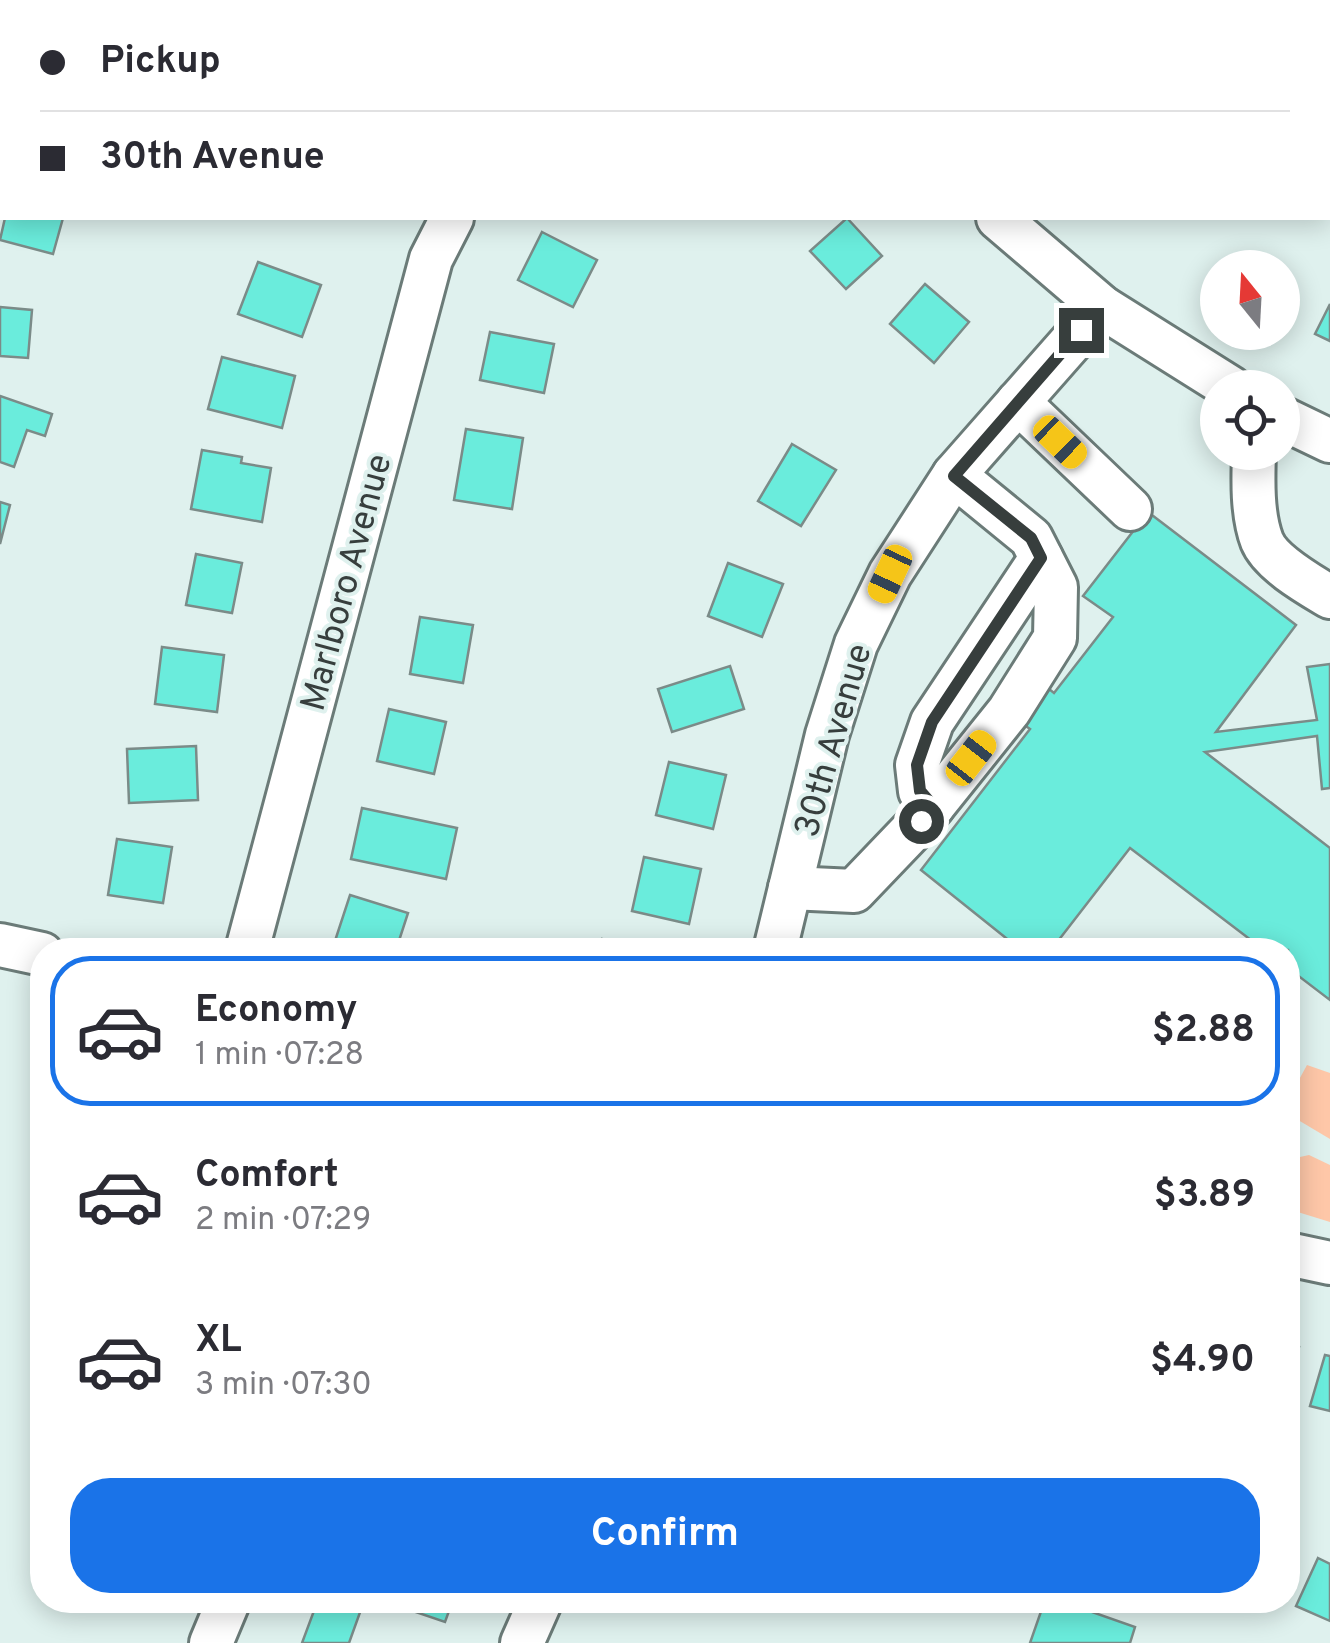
<!DOCTYPE html>
<html lang="en">
<head>
<meta charset="utf-8">
<style>
  body { margin:0; font-family:Overpass,sans-serif; background:#f7f7f7; color:#2b2b33; height:100vh; display:flex; flex-direction:column; font-size:38px; white-space:nowrap }
  * { box-sizing:border-box; margin:0 }
  p { font-size:32px; color:#7c7c81 }
  .icon { flex:none; width:55px; height:55px; fill:none; stroke:currentColor; stroke-width:2; stroke-linecap:round; stroke-linejoin:round }
  .map { position:relative; flex:1; overflow:hidden }
  .drawer { position:absolute; left:30px; top:938px; width:1270px; height:675px; display:flex; flex-direction:column; background:#fff; border-radius:40px; box-shadow:0 5px 25px #0003 }
  .drawer>* { flex:none }
  .guide { position:absolute; left:0px; top:0px; width:1330px; height:220px; box-shadow:0 5px 25px #0003; display:grid; align-content:center; height:220px; padding:0 40px; background:#fff }
  .needle { width:65px; rotate:342deg }
  .tools { position:absolute; left:1200px; top:250px; display:grid; gap:20px }
  .tools a { display:grid; place-items:center; width:100px; height:100px; border-radius:50%; background:#fff; box-shadow:0 5px 25px #0003; font-size:50px }
  .end { position:absolute; width:45px; height:45px; margin:-22px; border:12px solid #373e3d; background:#fff; box-shadow:0 0 0 5px #fff }
  .from { border-radius:50% }
  .car { position:absolute; width:30px; height:60px; margin:-30px -15px; border-radius:12px; box-shadow:0 0 8px 2px #0007; background:linear-gradient(#f5c518 24%,#345 0 40%,#f5c518 0 76%,#345 0 86%,#f5c518 0) }
  .guide b { display:flex; align-items:center; gap:35px; height:95px; font-size:38px }
  .guide b+b { border-top:2px solid #e1e1e2 }
  .guide i { width:25px; height:25px; background:#2b2b33 }
  ul { padding:18px 0 0; list-style:none }
  li { display:flex; align-items:center; gap:30px; height:150px; margin:0 20px 15px; padding:0 20px; border:5px solid transparent; border-radius:40px }
  li div { flex:1 }
  li b { display:block; font-size:38px }
  li em { font-style:normal; font-weight:700 }
  li.current { border-color:#1a73e8 }
  li>.icon { width:90px; height:90px; stroke-width:1.5 }
  .action { display:flex; gap:20px; margin-top:auto; padding:20px 40px }
  .action a { flex:1; height:115px; border-radius:40px; background:#1a73e8; color:#fff; font-size:40px; font-weight:700; line-height:115px; text-align:center }
  .map>svg:first-child { display:block }
</style>
</head>
<body>
<div class="map">
<svg width="1330" height="1643" viewBox="0 0 1330 1643">
  <rect width="100%" height="100%" fill="#dff1ee"/>
  <!-- green -->
  <g fill="#fec7a8">
    <path d="M1307 1065 1330 1073V1139L1288 1114V1100Z"/>
    <path d="M1309 1155 1330 1165V1222L1288 1209V1198L1300 1157Z"/>
  </g>
  <!-- building -->
  <g fill="#6aecdc" stroke="#7b8b88" stroke-width="2.5">
    <path d="M877 0H960L957 2H880Z"/>
    <path d="M5 218H63L53 254 0 240Z"/>
    <path d="M847 218 882 256 846 289 810 251Z"/>
    <path d="M542 232 597 260 573 307 518 280Z"/>
    <path d="M258 262 321 285 302 337 238 314Z"/>
    <path d="M925 284 969 322 934 363 890 324Z"/>
    <path d="M1330 304V341L1315 334Z"/>
    <path d="M0 307 32 310 28 358 0 356Z"/>
    <path d="M490 332 554 344 544 393 480 380Z"/>
    <path d="M222 357 295 376 282 428 208 409Z"/>
    <path d="M0 396 52 414 45 436 27 430 14 467 0 462Z"/>
    <path d="M466 429 523 438 512 509 454 500Z"/>
    <path d="M792 444 836 470 801 526 758 501Z"/>
    <path d="M202 450 242 457 241 463 271 468 262 522 191 509Z"/>
    <path d="M0 502 10 505 0 544Z"/>
    <path d="M1148 512 1296 625 1216 732 1317 720 1307 667 1330 664V788L1322 789 1317 736 1205 752 1330 848V1000L1288 968V950H1264L1130 848 1051 950H1021L921 870 1030 729 1016 719 1044 685 1054 693 1113 617 1083 596Z"/>
    <path d="M196 554 242 563 232 613 186 605Z"/>
    <path d="M728 563 783 584 762 637 708 616Z"/>
    <path d="M420 617 473 625 463 683 410 674Z"/>
    <path d="M162 647 224 655 217 712 155 704Z"/>
    <path d="M730 666 744 709 672 732 658 689Z"/>
    <path d="M389 709 446 722 434 774 377 761Z"/>
    <path d="M196 746 198 800 129 803 127 749Z"/>
    <path d="M669 762 726 775 713 829 656 815Z"/>
    <path d="M362 808 457 828 446 879 351 859Z"/>
    <path d="M117 839 172 847 163 903 108 895Z"/>
    <path d="M644 857 701 869 689 924 632 911Z"/>
    <path d="M350 895 408 913 396 950H355L334 944Z"/>
    <path d="M602 939 652 950H600Z"/>
    <path d="M42 1041V1081L37 1080Z"/>
    <path d="M1288 1344 1299 1347 1288 1396Z"/>
    <path d="M1325 1355 1330 1356V1411L1310 1406Z"/>
    <path d="M1318 1558 1330 1564V1621L1296 1606Z"/>
    <path d="M318 1600H351L363 1604 349 1643H302Z"/>
    <path d="M404 1600H453L445 1622 401 1607Z"/>
    <path d="M1045 1600H1058L1135 1627 1130 1643H1030Z"/>
  </g>
  <g fill="none" stroke-linecap="round" stroke-linejoin="round">
    <defs>
      <g id="minor">
        <path d="M745 0 748 2"/>
        <path d="M615 2 618 0"/>
        <path d="M998 218 1102 307 1231 388"/>
        <path d="M1018 402 1130 509"/>
        <path d="M1282 418 1330 441"/>
        <path d="M1254 452C1253 480 1252 515 1262 541 1271 563 1310 585 1330 597"/>
        <path d="M933 806 920 791 917 765 932 722 1041 558"/>
        <path d="M790 888 854 891 921 821 1009 711 1055 638 1056 587 1031 538 954 475"/>
        <path d="M0 945 42 954"/>
        <path d="M247 950 431 259 452 218"/>
        <path d="M775 950 827 735 856 644 890 574 954 475 1102 307"/>
        <path d="M1288 1254 1330 1263"/>
        <path d="M211 1643 229 1600"/>
        <path d="M522 1643 541 1600"/>
      </g>
    </defs>
    <!-- minor casing -->
    <use href="#minor" stroke="#6b7b78" stroke-width="48"/>
    <!-- minor -->
    <use href="#minor" stroke="#fff" stroke-width="42"/>
  </g>
  <g fill="none" stroke-linecap="round" stroke-linejoin="round">
    <!-- route -->
    <path stroke="#373e3d" stroke-width="12" d="M921 821 933 806 920 791 917 765 932 722 1041 558 1031 538 954 476 1081 330"/>
  </g>
  <g text-anchor="middle" stroke-width="8" stroke-linejoin="round" paint-order="stroke">
    <!-- street labels -->
    <g font-size="35" fill="#373e3d" stroke="#dff1ee">
      <text transform="translate(345 582) rotate(-75)" y="12">Marlboro Avenue</text>
      <text transform="translate(832 740) rotate(-74)" y="12">30th Avenue</text>
    </g>
  </g>
</svg>
<div class="tools">
<a><svg class="needle" viewBox="-14 -14 28 28"><path d="M0-13l5 13h-10z" fill="#e53935"/><path d="M0 13l5-13h-10z" fill="#7c7c81"/></svg></a>
<a><svg class="icon" aria-label="locate" viewBox="0 0 24 24"><circle cx="12" cy="12" r="6"/><path d="M12 2v4M12 18v4M2 12h4M18 12h4"/></svg></a>
</div>
<i class="end from" style="left:921px;top:821px"></i>
<i class="end" style="left:1081px;top:330px"></i>
<i class="car" style="left:1060px;top:442px;rotate:134deg"></i>
<i class="car" style="left:890px;top:574px;rotate:205deg"></i>
<i class="car" style="left:971px;top:758px;rotate:38deg"></i>
<div class="guide">
<b><i class="from"></i>Pickup</b>
<b><i></i>30th Avenue</b>
</div>
<section class="drawer">
<ul>
<li class="current"><svg class="icon" aria-label="car" viewBox="0 0 24 24"><path d="M5 17H2v-5l4-1 3-4h7l3 4 3 1v5h-3M9 17h6M6 11h13"/><circle cx="7" cy="17" r="2"/><circle cx="17" cy="17" r="2"/></svg><div><b>Economy</b><p>1 min · 07:28</p></div><em>$2.88</em></li>
<li><svg class="icon" aria-label="car" viewBox="0 0 24 24"><path d="M5 17H2v-5l4-1 3-4h7l3 4 3 1v5h-3M9 17h6M6 11h13"/><circle cx="7" cy="17" r="2"/><circle cx="17" cy="17" r="2"/></svg><div><b>Comfort</b><p>2 min · 07:29</p></div><em>$3.89</em></li>
<li><svg class="icon" aria-label="car" viewBox="0 0 24 24"><path d="M5 17H2v-5l4-1 3-4h7l3 4 3 1v5h-3M9 17h6M6 11h13"/><circle cx="7" cy="17" r="2"/><circle cx="17" cy="17" r="2"/></svg><div><b>XL</b><p>3 min · 07:30</p></div><em>$4.90</em></li>
</ul>
<div class="action"><a>Confirm</a></div>
</section>
</div>
</body>
</html>
